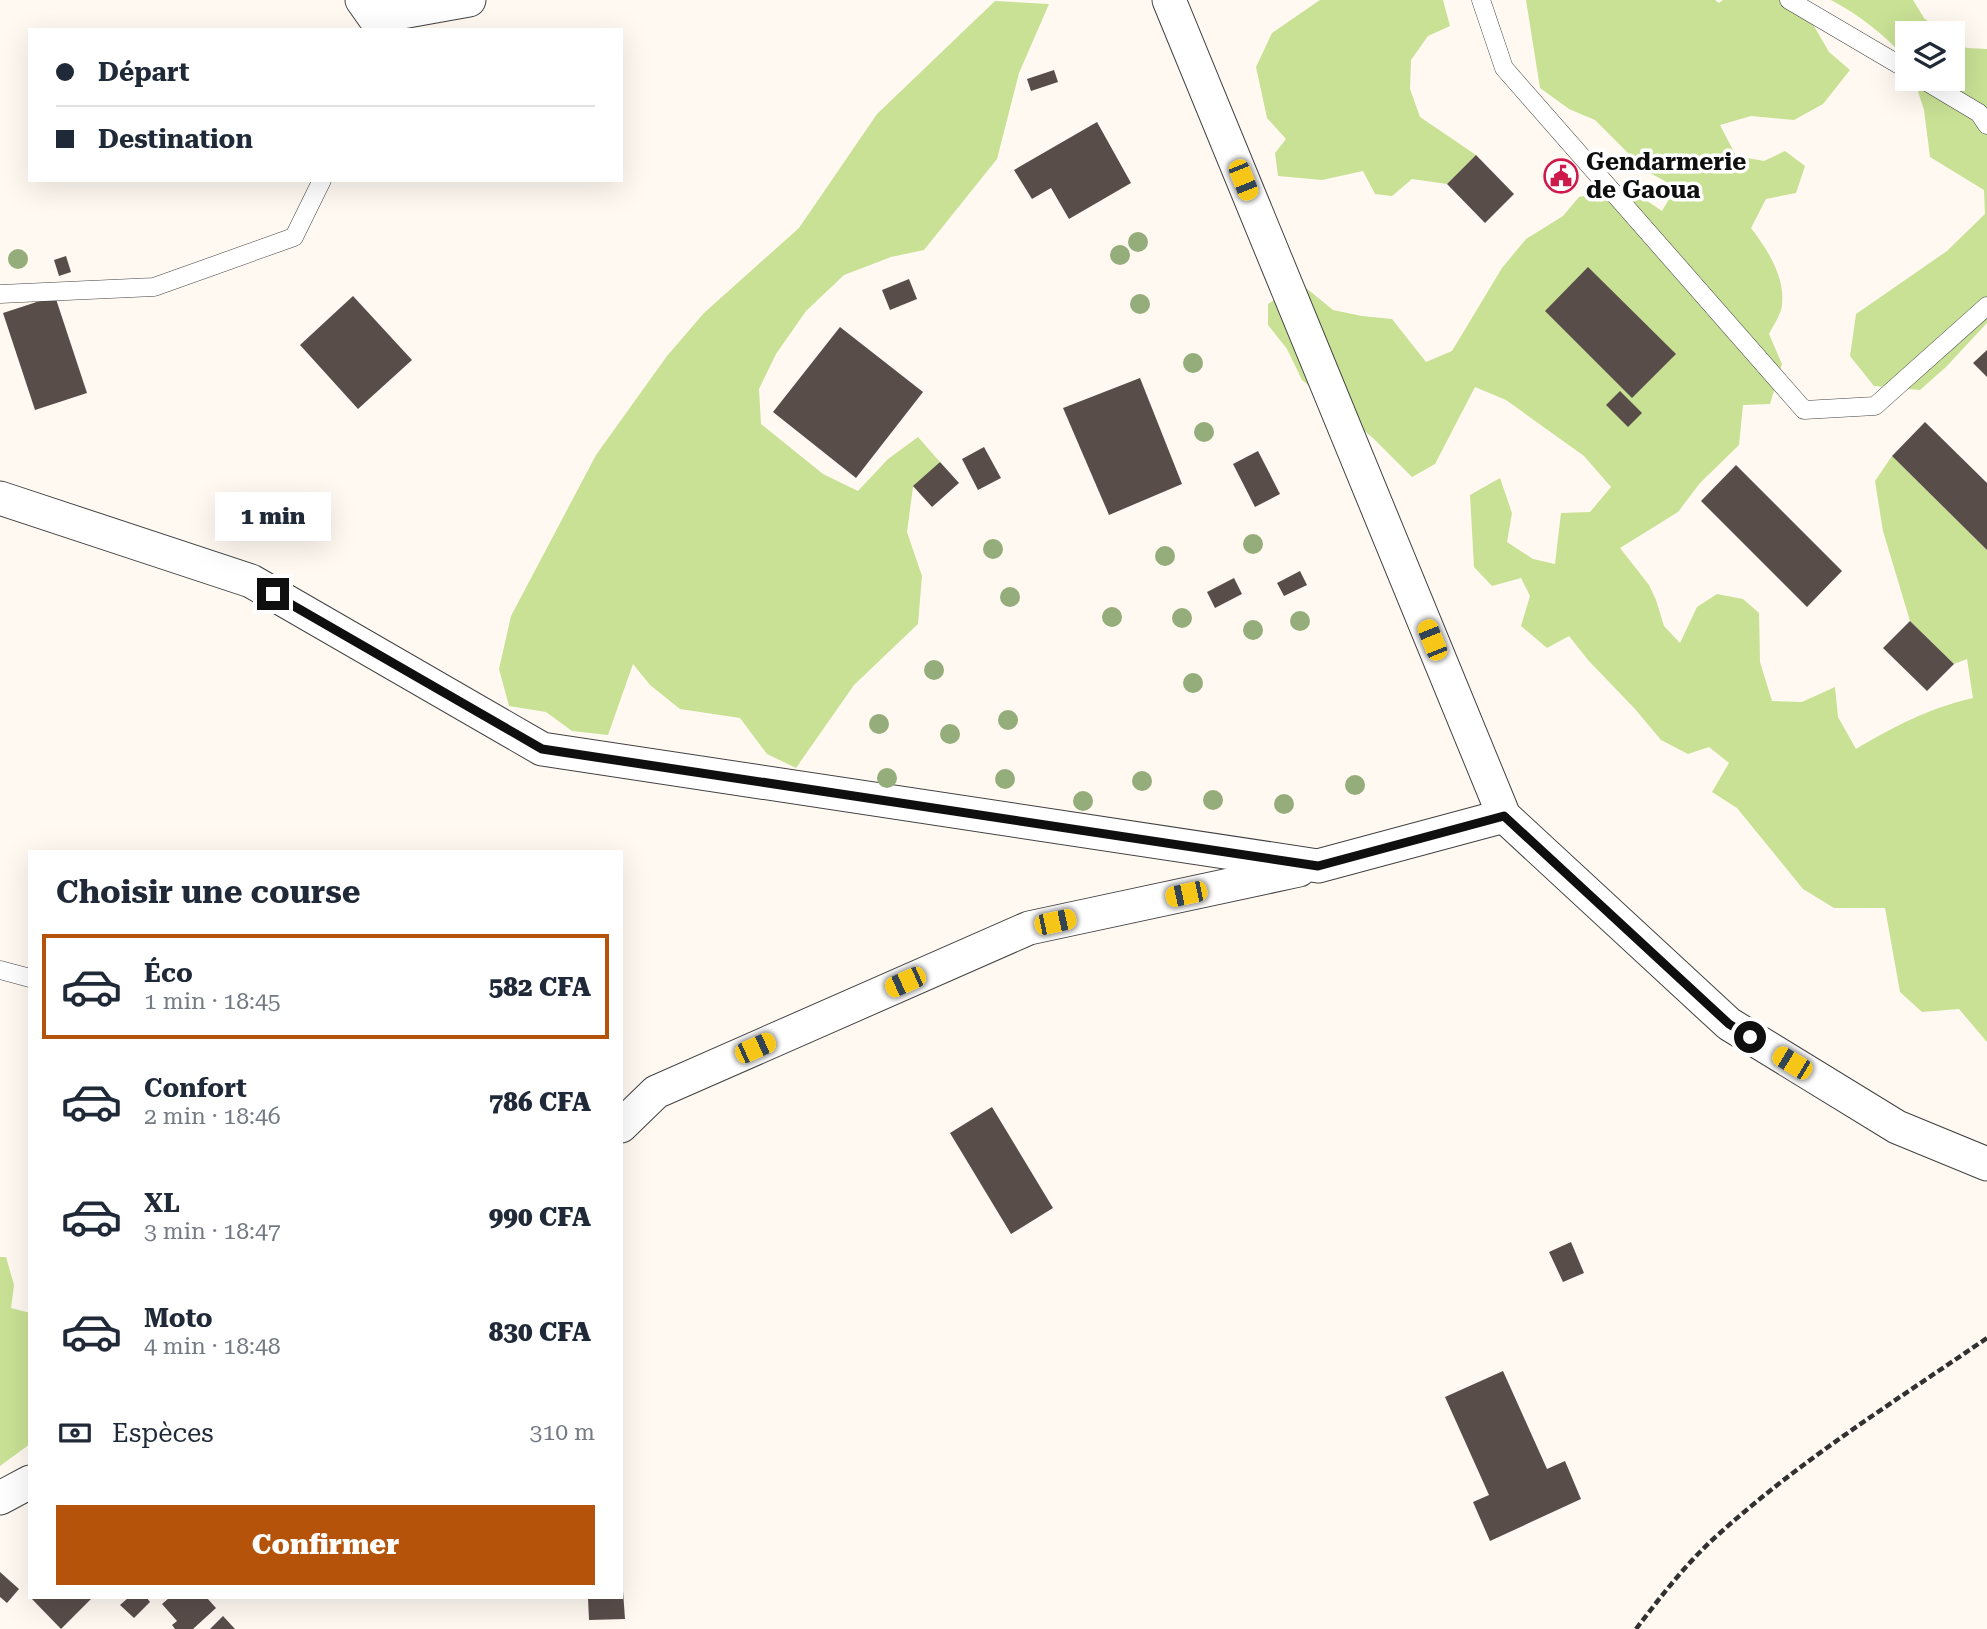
<!DOCTYPE html>
<html lang="fr">
<head>
<meta charset="utf-8">
<style>
  body { margin:0; font-family:"Roboto Serif",serif; background:#f2f2f3; color:#1f2937; height:100vh; display:flex; flex-direction:column; font-size:26px; white-space:nowrap }
  * { box-sizing:border-box; margin:0 }
  p { font-size:23px; color:#747a83 }
  .icon { flex:none; width:38px; height:38px; fill:none; stroke:currentColor; stroke-width:2; stroke-linecap:round; stroke-linejoin:round }
  .map { position:relative; flex:1; overflow:hidden }
  .sheet { position:absolute; left:28px; top:850px; width:595px; height:749px; display:flex; flex-direction:column; background:#fff; border-radius:0px; box-shadow:0 7px 28px #0002 }
  .sheet>* { flex:none }
  .banner { position:absolute; left:28px; top:28px; width:595px; height:154px; border-radius:0px; box-shadow:0 7px 28px #0002; display:grid; align-content:center; height:154px; padding:0 28px; background:#fff }
  .buttons { position:absolute; left:1895px; top:21px; display:grid; gap:14px }
  .buttons a { display:grid; place-items:center; width:70px; height:70px; border-radius:0px; background:#fff; box-shadow:0 7px 28px #0002; font-size:35px }
  .end { position:absolute; width:32px; height:32px; margin:-16px; border:9px solid #0f0f0f; background:#fff; box-shadow:0 0 0 4px #fff }
  .from { border-radius:50% }
  .bubble { position:absolute; height:49px; border-radius:0px; background:#fff; box-shadow:0 7px 28px #0002; font-size:23px; font-weight:800; line-height:49px; text-align:center }
  .car { position:absolute; width:21px; height:42px; margin:-21px -10px; border-radius:9px; box-shadow:0 0 5px 2px #0007; background:linear-gradient(#f5c518 24%,#345 0 40%,#f5c518 0 76%,#345 0 86%,#f5c518 0) }
  .banner b { display:flex; align-items:center; gap:24px; height:66px; font-size:26px }
  .banner b+b { border-top:2px solid #e0e1e3 }
  .banner i { width:18px; height:18px; background:#1f2937 }
  ul { padding:0; list-style:none }
  li { display:flex; align-items:center; gap:21px; height:105px; margin:0 14px 10px; padding:0 14px; border:4px solid transparent; border-radius:0px }
  li div { flex:1 }
  li b { display:block; font-size:26px }
  li em { font-style:normal; font-weight:800 }
  li.on { border-color:#b45309 }
  li>.icon { width:63px; height:63px; stroke-width:1.5 }
  h2 { padding:0 28px; font-size:32px; line-height:84px }
  .pay { display:flex; align-items:center; gap:18px; height:77px; padding:0 28px; font-size:26px }
  .pay p { margin-inline-start:auto }
  .action { display:flex; gap:14px; margin-top:auto; padding:14px 28px }
  .action a { flex:1; height:80px; border-radius:0px; background:#b45309; color:#fff; font-size:28px; font-weight:800; line-height:80px; text-align:center }
  .map>svg:first-child { display:block }
</style>
</head>
<body>
<div class="map">
<svg width="1987" height="1629" viewBox="0 0 1987 1629">
  <rect width="100%" height="100%" fill="#fff9f2"/>
  <!-- forest -->
  <g fill="#c8e194">
    <path d="M1320 0H1443L1450 26 1428 36 1411 60 1410 89 1420 117 1476 155 1447 184 1412 179 1392 196 1375 194 1363 171 1322 180 1278 176 1275 153 1286 139 1267 118 1256 67 1272 33Z"/>
    <path d="M1526 0H1715L1719 3 1723 0H1799L1829 52 1850 70 1823 104 1794 120 1751 116 1720 125 1736 156 1764 161 1785 151 1805 166 1796 193 1766 199 1751 228C1767 249 1785 276 1782 304 1782 313 1773 326 1769 334L1782 364 1770 404 1743 405 1739 445 1700 483 1678 512 1620 548 1649 585 1656 600 1664 626 1680 643 1697 607 1717 594 1743 599 1759 613 1760 662 1772 701 1802 702 1835 687 1838 717 1856 749C1897 725 1927 709 1973 698L1967 659 1954 664 1910 621 1883 531 1875 481 1892 456 1987 550V1042L1959 1009 1922 1012 1900 992 1885 908H1834L1803 889 1737 808 1712 792 1729 763 1709 747 1688 754 1661 740 1635 709 1588 660 1569 636 1547 648 1521 626 1530 596 1521 578 1492 586 1474 567 1470 495 1500 478 1512 513 1507 542 1533 559 1555 564 1561 513 1590 512 1611 487 1584 456 1506 400 1475 387 1435 464 1412 477 1373 438 1302 380 1287 349 1268 325V304L1300 283 1333 310 1362 316 1392 319 1426 362 1452 351 1502 268 1526 239 1563 216 1579 197 1628 188 1662 211 1676 187 1646 171 1595 120 1569 109 1540 88Z"/>
    <path d="M1831 0H1913L1924 18 1942 33H1908L1907 60C1885 35 1861 16 1831 0Z"/>
    <path d="M995 1 1049 4 1019 73 997 159 924 250 891 257 844 275 806 311 776 354 759 389 761 424 823 474 858 491 888 459 918 437 940 462 913 487 907 532 922 576 918 624 854 685 796 768 767 754 740 718 680 709 650 685 633 664 608 735 572 731 546 712 509 706 499 669 511 616 596 455 667 356 704 313 799 228 877 114Z"/>
    <path d="M1953 42 1967 48 1987 49V323L1946 367 1920 390 1874 386 1850 356 1856 314 1947 251 1985 214 1984 190 1930 157 1924 110 1914 79H1953Z"/>
    <path d="M0 1257H6L14 1285 11 1308 30 1313V1444L0 1466Z"/>
  </g>
  <!-- building -->
  <g fill="#594d4a">
    <path d="M1054 70 1058 82 1031 91 1027 79Z"/>
    <path d="M1097 122 1131 183 1069 219 1051 188 1032 199 1014 170Z"/>
    <path d="M1476 155 1514 194 1485 223 1447 184Z"/>
    <path d="M66 256 71 272 59 276 54 260Z"/>
    <path d="M1588 267 1676 354 1632 398 1545 311Z"/>
    <path d="M909 279 917 299 890 310 882 290Z"/>
    <path d="M55 296 87 393 35 410 3 313Z"/>
    <path d="M353 296 412 360 358 409 300 345Z"/>
    <path d="M840 327 923 392 856 478 773 412Z"/>
    <path d="M1987 350V377L1973 363Z"/>
    <path d="M1140 378 1182 484 1109 515 1063 408Z"/>
    <path d="M1620 391 1642 413 1628 427 1606 405Z"/>
    <path d="M1925 422 1987 483V550L1892 456Z"/>
    <path d="M984 447 1001 478 978 490 962 459Z"/>
    <path d="M1258 451 1280 494 1255 507 1233 464Z"/>
    <path d="M940 462 959 483 932 507 913 486Z"/>
    <path d="M1736 465 1842 571 1807 607 1701 501Z"/>
    <path d="M1300 571 1307 585 1284 596 1277 583Z"/>
    <path d="M1234 578 1242 594 1215 608 1207 592Z"/>
    <path d="M1910 621 1954 664 1927 691 1883 648Z"/>
    <path d="M992 1107 1053 1208 1011 1234 950 1133Z"/>
    <path d="M1571 1242 1584 1273 1563 1282 1549 1252Z"/>
    <path d="M1503 1371 1547 1469 1565 1461 1581 1499 1490 1541 1473 1502 1489 1495 1445 1397Z"/>
    <path d="M0 1572 19 1589 7 1603 0 1597Z"/>
    <path d="M621 1591H623L625 1619 589 1620 588 1598H621Z"/>
    <path d="M31 1598H90L91 1599 61 1629Z"/>
    <path d="M128 1598H147L150 1602 134 1618 120 1605Z"/>
    <path d="M169 1598H207L216 1608 193 1629H175L172 1625 177 1621 162 1604Z"/>
    <path d="M223 1616 235 1629H210Z"/>
  </g>
  <g fill="none" stroke-linecap="round" stroke-linejoin="round">
    <defs>
      <g id="lane">
        <path d="M1481 0 1504 68 1804 410 1875 406 1987 306"/>
        <path d="M1789 0 1908 70"/>
        <path d="M1922 79 1979 113 1987 125"/>
        <path d="M0 294 154 287 294 237 322 180"/>
        <path d="M0 970 30 978"/>
      </g>
      <g id="street">
        <path d="M362 0 374 17 469 0"/>
        <path d="M1169 0 1504 816 1729 1024 1897 1127 1987 1164"/>
        <path d="M0 498 251 581 542 749 1318 866 1504 816"/>
        <path d="M621 1126 656 1092 1029 928 1299 870"/>
        <path d="M0 1498 30 1482"/>
      </g>
    </defs>
    <!-- lane casing -->
    <use href="#lane" stroke="#424242" stroke-width="19"/>
    <!-- street casing -->
    <use href="#street" stroke="#424242" stroke-width="35"/>
    <!-- path -->
    <path stroke="#313131" stroke-width="4.5" stroke-dasharray="7 3.5" stroke-linecap="butt" d="M1636 1629C1662 1595 1688 1561 1720 1533 1802 1459 1897 1400 1987 1338"/>
    <!-- lane -->
    <use href="#lane" stroke="#fff" stroke-width="18"/>
    <!-- street -->
    <use href="#street" stroke="#fff" stroke-width="33"/>
  </g>
  <!-- trees -->
  <g fill="#95ad7a">
    <circle cx="1138" cy="242" r="10"/>
    <circle cx="1120" cy="255" r="10"/>
    <circle cx="18" cy="259" r="10"/>
    <circle cx="1140" cy="304" r="10"/>
    <circle cx="1193" cy="363" r="10"/>
    <circle cx="1204" cy="432" r="10"/>
    <circle cx="1253" cy="544" r="10"/>
    <circle cx="993" cy="549" r="10"/>
    <circle cx="1165" cy="556" r="10"/>
    <circle cx="1010" cy="597" r="10"/>
    <circle cx="1112" cy="617" r="10"/>
    <circle cx="1182" cy="618" r="10"/>
    <circle cx="1300" cy="621" r="10"/>
    <circle cx="1253" cy="630" r="10"/>
    <circle cx="934" cy="670" r="10"/>
    <circle cx="1193" cy="683" r="10"/>
    <circle cx="1008" cy="720" r="10"/>
    <circle cx="879" cy="724" r="10"/>
    <circle cx="950" cy="734" r="10"/>
    <circle cx="887" cy="778" r="10"/>
    <circle cx="1005" cy="779" r="10"/>
    <circle cx="1142" cy="781" r="10"/>
    <circle cx="1355" cy="785" r="10"/>
    <circle cx="1213" cy="800" r="10"/>
    <circle cx="1083" cy="801" r="10"/>
    <circle cx="1284" cy="804" r="10"/>
  </g>
  <g fill="none" stroke-linecap="round" stroke-linejoin="round">
    <!-- route -->
    <path stroke="#0f0f0f" stroke-width="9" d="M273 594 542 749 1318 866 1504 816 1729 1024 1750 1037"/>
  </g>
  <!-- icons -->
  <defs>
    <symbol id="civic-ring" viewBox="-11 -11 22 22"><circle r="9.5" fill="#fff" stroke="#ce194b" stroke-width="1.5"/><path d="M-.6-6.5H3V-4.5H.6V-3L4-1V1h2V6H-6V1h2V-1L-.6-3ZM-1.2 2.5V6h2.4V2.5Z" fill="#ce194b"/></symbol>
  </defs>
  <g fill-rule="evenodd">
    <use href="#civic-ring" x="1542" y="157" width="38" height="38"/>
  </g>
  <g text-anchor="middle" stroke-width="7" stroke-linejoin="round" paint-order="stroke">
    <!-- poi labels -->
    <g font-size="24" font-weight="bold" fill="#0f0f0f" stroke="#fff" text-anchor="start">
      <text x="1586" y="170">Gendarmerie<tspan x="1586" dy="28">de Gaoua</tspan></text>
    </g>
  </g>
</svg>
<div class="buttons">
<a><svg class="icon" aria-label="layers" viewBox="0 0 24 24"><path d="M12 4l9 5-9 5-9-5zM3 14l9 5 9-5"/></svg></a>
</div>
<i class="end from" style="left:1750px;top:1037px"></i>
<i class="end" style="left:273px;top:594px"></i>
<div class="bubble" style="left:215px;top:492px;width:116px">1 min</div>
<i class="car" style="left:1243px;top:180px;rotate:158deg"></i>
<i class="car" style="left:1432px;top:640px;rotate:338deg"></i>
<i class="car" style="left:1186px;top:894px;rotate:258deg"></i>
<i class="car" style="left:1055px;top:922px;rotate:78deg"></i>
<i class="car" style="left:905px;top:982px;rotate:246deg"></i>
<i class="car" style="left:755px;top:1048px;rotate:66deg"></i>
<i class="car" style="left:1792px;top:1063px;rotate:301deg"></i>
<div class="banner">
<b><i class="from"></i>Départ</b>
<b><i></i>Destination</b>
</div>
<section class="sheet">
<h2>Choisir une course</h2>
<ul>
<li class="on"><svg class="icon" aria-label="car" viewBox="0 0 24 24"><path d="M5 17H2v-5l4-1 3-4h7l3 4 3 1v5h-3M9 17h6M6 11h13"/><circle cx="7" cy="17" r="2"/><circle cx="17" cy="17" r="2"/></svg><div><b>Éco</b><p>1 min · 18:45</p></div><em>582 CFA</em></li>
<li><svg class="icon" aria-label="car" viewBox="0 0 24 24"><path d="M5 17H2v-5l4-1 3-4h7l3 4 3 1v5h-3M9 17h6M6 11h13"/><circle cx="7" cy="17" r="2"/><circle cx="17" cy="17" r="2"/></svg><div><b>Confort</b><p>2 min · 18:46</p></div><em>786 CFA</em></li>
<li><svg class="icon" aria-label="car" viewBox="0 0 24 24"><path d="M5 17H2v-5l4-1 3-4h7l3 4 3 1v5h-3M9 17h6M6 11h13"/><circle cx="7" cy="17" r="2"/><circle cx="17" cy="17" r="2"/></svg><div><b>XL</b><p>3 min · 18:47</p></div><em>990 CFA</em></li>
<li><svg class="icon" aria-label="car" viewBox="0 0 24 24"><path d="M5 17H2v-5l4-1 3-4h7l3 4 3 1v5h-3M9 17h6M6 11h13"/><circle cx="7" cy="17" r="2"/><circle cx="17" cy="17" r="2"/></svg><div><b>Moto</b><p>4 min · 18:48</p></div><em>830 CFA</em></li>
</ul>
<div class="pay"><svg class="icon" aria-label="cash" viewBox="0 0 24 24"><path d="M3 7h18v10H3z"/><circle cx="12" cy="12" r="2"/></svg>Espèces<p>310 m</p></div>
<div class="action"><a>Confirmer</a></div>
</section>
</div>
</body>
</html>
